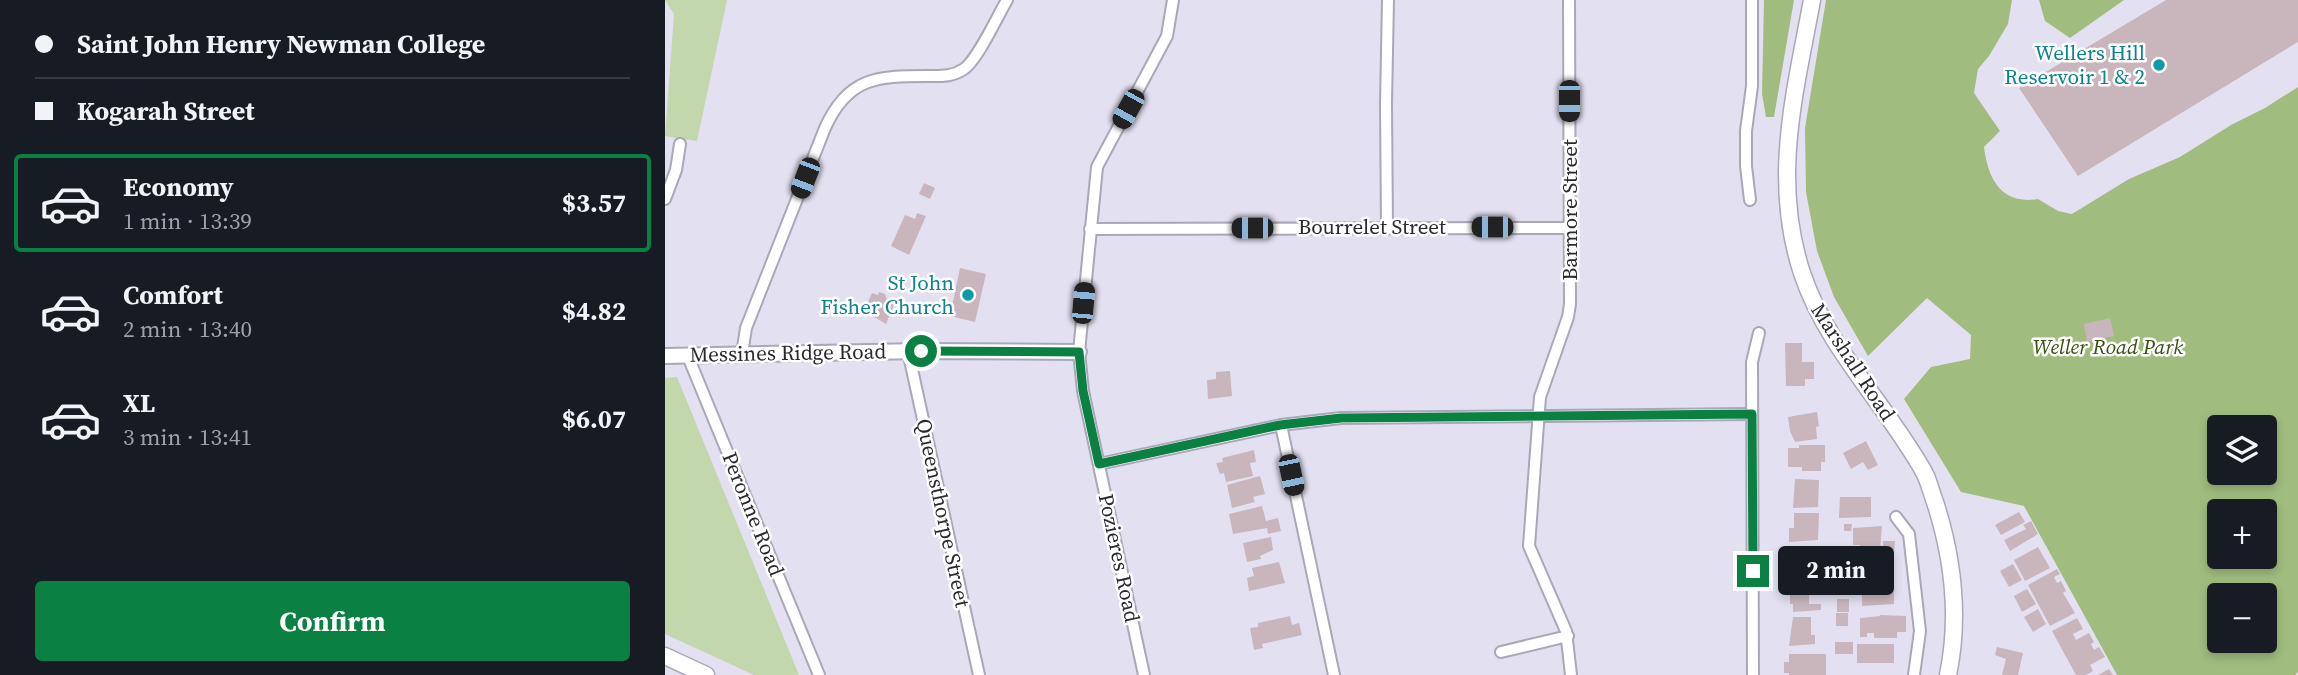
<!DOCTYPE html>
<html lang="en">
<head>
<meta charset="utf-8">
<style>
  body { margin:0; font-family:"Source Serif 4",serif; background:#20242c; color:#f1f3f6; height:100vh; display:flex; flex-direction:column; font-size:26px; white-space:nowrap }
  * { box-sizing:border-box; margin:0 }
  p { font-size:23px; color:#9ea1a6 }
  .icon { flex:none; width:38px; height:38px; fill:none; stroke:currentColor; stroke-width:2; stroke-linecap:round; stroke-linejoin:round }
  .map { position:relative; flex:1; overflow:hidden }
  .panel { display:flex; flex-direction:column; background:#171b24; width:665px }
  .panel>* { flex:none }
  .hud { display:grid; align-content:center; height:154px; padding:0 35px; background:#171b24 }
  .tools { position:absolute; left:1542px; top:415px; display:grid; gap:14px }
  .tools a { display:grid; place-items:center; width:70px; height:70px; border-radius:7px; background:#171b24; box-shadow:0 4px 10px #0003; font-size:35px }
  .end { position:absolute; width:32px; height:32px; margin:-16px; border:9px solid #0b8043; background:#fff; box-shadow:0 0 0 4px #fff }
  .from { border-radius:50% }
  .bubble { position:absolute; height:49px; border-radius:7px; background:#171b24; box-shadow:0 4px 10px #0003; font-size:23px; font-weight:700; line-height:49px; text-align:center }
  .car { position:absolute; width:21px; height:42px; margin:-21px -10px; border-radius:9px; box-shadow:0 0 5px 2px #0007; background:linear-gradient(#222 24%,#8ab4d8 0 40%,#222 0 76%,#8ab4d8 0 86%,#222 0) }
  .hud b { display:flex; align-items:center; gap:24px; height:66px; font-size:26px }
  .hud b+b { border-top:2px solid #363941 }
  .hud i { width:18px; height:18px; background:#f1f3f6 }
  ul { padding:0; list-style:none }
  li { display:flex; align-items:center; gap:21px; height:98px; margin:0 14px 10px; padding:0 21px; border:4px solid transparent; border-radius:7px }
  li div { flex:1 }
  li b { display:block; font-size:26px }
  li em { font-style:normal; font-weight:700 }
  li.on { border-color:#0b8043 }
  li>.icon { width:63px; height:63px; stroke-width:1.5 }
  .cta { display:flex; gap:14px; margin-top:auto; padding:14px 35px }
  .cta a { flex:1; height:80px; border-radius:7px; background:#0b8043; color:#fff; font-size:28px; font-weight:700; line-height:80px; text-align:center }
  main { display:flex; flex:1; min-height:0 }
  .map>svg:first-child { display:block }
</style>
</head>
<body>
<main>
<section class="panel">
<div class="hud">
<b><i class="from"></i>Saint John Henry Newman College</b>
<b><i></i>Kogarah Street</b>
</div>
<ul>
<li class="on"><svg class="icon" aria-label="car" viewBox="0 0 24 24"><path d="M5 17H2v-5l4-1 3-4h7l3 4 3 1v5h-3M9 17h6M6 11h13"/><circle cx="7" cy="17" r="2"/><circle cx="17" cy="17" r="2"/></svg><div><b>Economy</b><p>1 min · 13:39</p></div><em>$3.57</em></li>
<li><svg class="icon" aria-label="car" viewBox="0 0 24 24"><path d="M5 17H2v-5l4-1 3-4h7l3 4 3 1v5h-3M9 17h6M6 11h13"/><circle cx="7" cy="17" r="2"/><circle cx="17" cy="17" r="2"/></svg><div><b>Comfort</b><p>2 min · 13:40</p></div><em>$4.82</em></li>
<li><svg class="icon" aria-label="car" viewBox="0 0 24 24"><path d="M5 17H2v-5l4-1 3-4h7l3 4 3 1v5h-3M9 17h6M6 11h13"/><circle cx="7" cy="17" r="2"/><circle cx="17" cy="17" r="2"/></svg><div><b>XL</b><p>3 min · 13:41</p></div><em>$6.07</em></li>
</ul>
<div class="cta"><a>Confirm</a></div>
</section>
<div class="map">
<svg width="1633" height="675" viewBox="0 0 1633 675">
  <rect width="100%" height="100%" fill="#e3e1f1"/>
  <!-- green -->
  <g fill="#c2d7ab">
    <path d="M0 0H62L32 141 0 136 9 14Z"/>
    <path d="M12 377 134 675H89L0 634V378Z"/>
  </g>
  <!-- forest -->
  <g fill="#a0bd7f" fill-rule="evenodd">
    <path d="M1099 0H1129L1109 117H1101L1097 94Z"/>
    <path d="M1161 0H1347L1343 24 1324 56 1313 69 1309 93 1335 131 1319 147C1323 180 1337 205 1373 199L1393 211 1407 214 1464 179 1515 157 1566 125 1600 108 1633 87V672L1630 675H1452L1359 506 1296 492 1239 399 1266 367 1305 359 1306 335 1262 298 1203 356 1169 297 1152 251 1141 192 1140 128ZM1554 427H1600V472H1554ZM1554 511H1600V556H1554ZM1554 595H1600V640H1554Z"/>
    <path d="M1374 0H1459L1405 38 1380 21Z"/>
  </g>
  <!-- building -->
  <g fill="#c8b6bc">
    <path d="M1501 0H1633V42L1413 176 1354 88Z"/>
    <path d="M259 183 270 188 265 199 254 194Z"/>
    <path d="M252 213 261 216 244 255 226 246 240 215 250 219Z"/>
    <path d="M295 268 321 274 310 322 285 316Z"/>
    <path d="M214 292 220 294 222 299 230 302 221 324 199 311 207 293 213 295Z"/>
    <path d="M1445 318 1449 336 1422 342 1419 324Z"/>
    <path d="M1120 343H1137V362H1149V379H1140V386H1121Z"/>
    <path d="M565 371 567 396 543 399 542 380 551 379V372Z"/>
    <path d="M1152 412 1154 426 1151 427 1152 439 1130 442 1125 431 1123 417Z"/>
    <path d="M1201 441 1213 465 1203 470 1198 462 1186 469 1178 453Z"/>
    <path d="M1134 445H1160V462H1156V471H1137V467H1123V448H1134Z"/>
    <path d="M589 450 591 462 585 463 588 476 561 482 559 473 555 474 551 463 558 462 557 458Z"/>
    <path d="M595 476 600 494 588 497 590 502 567 508 562 485Z"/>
    <path d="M1130 479 1154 480 1153 507 1128 508Z"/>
    <path d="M1175 497H1206V517L1174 518Z"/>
    <path d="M597 506 601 521 613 518 616 531 603 534 602 528 568 534 564 514Z"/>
    <path d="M1354 512 1360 522 1336 535 1330 525Z"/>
    <path d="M1129 513H1154L1153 540 1124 542V528H1129Z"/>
    <path d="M1366 521 1373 534 1345 551 1339 540 1361 529 1358 525Z"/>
    <path d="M1179 524H1187L1186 531H1179Z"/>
    <path d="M1217 526 1215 552H1195V545H1188V528Z"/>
    <path d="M606 537 608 550 595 556 596 559 582 562 578 543Z"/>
    <path d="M1218 541H1230L1229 554 1218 553Z"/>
    <path d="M1373 547 1385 568 1360 581 1349 560Z"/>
    <path d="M1124 549H1142V561H1148V575H1124Z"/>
    <path d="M1192 557 1227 559V577H1185V565H1192Z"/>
    <path d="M614 562 620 583 584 591 582 578 589 576 587 568Z"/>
    <path d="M1348 564 1357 580 1344 587 1335 571Z"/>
    <path d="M1392 569 1395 574 1389 577 1392 583 1396 581 1401 591 1398 593 1410 613 1385 626 1363 585Z"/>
    <path d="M1125 582H1155V592H1144V604H1156V610L1128 612V604H1125Z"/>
    <path d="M1207 586H1229V604L1197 606V594H1207Z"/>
    <path d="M1362 589 1371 604 1357 612 1349 596Z"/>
    <rect x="1172" y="599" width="12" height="13"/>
    <path d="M1373 609 1381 624 1368 632 1359 617Z"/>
    <rect x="1171" y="613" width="12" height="13"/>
    <path d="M1215 615 1241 616V632H1232V638H1209V633H1202V637H1195V618L1215 616Z"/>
    <path d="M625 616 627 625 634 623 637 635 597 644 598 648 589 650 585 628 593 627V623Z"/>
    <path d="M1128 617H1146V635H1150V644L1124 646Z"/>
    <path d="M1412 618 1418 629 1408 634 1411 640 1424 633 1429 642 1426 644 1429 650 1434 647 1440 657 1425 665 1428 671 1421 675H1411L1387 631Z"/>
    <rect x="1170" y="642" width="18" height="12"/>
    <rect x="1192" y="644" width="37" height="19"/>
    <path d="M1332 647 1358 653 1353 675H1337L1341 659 1330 655Z"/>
    <path d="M1124 654H1161V675H1124V673H1119V662H1124Z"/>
    <path d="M1444 669 1448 675H1433Z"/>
  </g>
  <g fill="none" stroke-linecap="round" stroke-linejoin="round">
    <defs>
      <g id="minor">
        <path d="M904 0 905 304 903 317 875 397 864 546 901 631 906 675"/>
        <path d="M0 199 11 170 15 144"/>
        <path d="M1085 200 1081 166V131L1087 86V0"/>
        <path d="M722 227 721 104 723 0"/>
        <path d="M425 229 905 228"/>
        <path d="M243 351 314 675"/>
        <path d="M22 354 154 675"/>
        <path d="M77 354 81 328 160 128C183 77 212 76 262 76 276 76 287 77 299 69 313 59 332 17 342 0"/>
        <path d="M616 425 669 675"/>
        <path d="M434 464 616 425 676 418 1087 414"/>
        <path d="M1231 517 1244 534 1255 631 1249 675"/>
        <path d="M836 652 903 636"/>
        <path d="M479 675 418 391 414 352 432 167 502 36 508 0"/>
        <path d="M1088 675 1087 362 1094 333"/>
      </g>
      <path id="tertiary" d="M0 356 256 351 414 352"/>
      <g id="secondary">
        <path d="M1147 0C1130 93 1106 179 1137 273 1162 348 1221 404 1259 472 1264 481 1266 492 1270 502 1288 558 1295 617 1283 675"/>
        <path d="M0 656 41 675"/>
      </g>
    </defs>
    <!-- minor casing -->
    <use href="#minor" stroke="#aaa7b7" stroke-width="14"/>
    <!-- tertiary casing -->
    <use href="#tertiary" stroke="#aaa7b7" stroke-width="18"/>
    <!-- secondary casing -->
    <use href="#secondary" stroke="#aaa7b7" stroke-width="19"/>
    <!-- minor -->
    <use href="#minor" stroke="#fff" stroke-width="10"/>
    <!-- tertiary -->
    <use href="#tertiary" stroke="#fff" stroke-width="14"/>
    <!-- secondary -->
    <use href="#secondary" stroke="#fff" stroke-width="16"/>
  </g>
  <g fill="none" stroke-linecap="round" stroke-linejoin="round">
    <!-- route -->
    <path stroke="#0b8043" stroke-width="9" d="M256 351 414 352 418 391 434 464 615 425 676 418 1087 414 1088 571"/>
  </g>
  <!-- markers -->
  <g fill="#0f9aa8" stroke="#fff" stroke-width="2.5">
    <circle cx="1494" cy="65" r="7"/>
    <circle cx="303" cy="295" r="7"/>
  </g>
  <g text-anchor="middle" stroke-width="5" stroke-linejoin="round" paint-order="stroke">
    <!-- culture labels -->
    <g font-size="21" fill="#0d838f" stroke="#fff" text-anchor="end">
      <text x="1480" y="60">Wellers Hill<tspan x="1480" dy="24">Reservoir 1 &amp; 2</tspan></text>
      <text x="289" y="290">St John<tspan x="289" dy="24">Fisher Church</tspan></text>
    </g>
    <!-- street labels -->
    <g font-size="21" fill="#2b2930" stroke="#fff">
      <text transform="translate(905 210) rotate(-90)" y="7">Barmore Street</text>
      <text x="707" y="234">Bourrelet Street</text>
      <text transform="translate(123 353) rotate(-1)" y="7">Messines Ridge Road</text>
      <text transform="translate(1188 362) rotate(57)" y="7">Marshall Road</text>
      <text transform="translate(278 513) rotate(78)" y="7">Queensthorpe Street</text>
      <text transform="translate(88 514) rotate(68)" y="7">Peronne Road</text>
      <text transform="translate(454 558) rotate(78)" y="7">Pozieres Road</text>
    </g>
    <!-- park labels -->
    <g font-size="21" font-style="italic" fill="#37510e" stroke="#fff">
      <text x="1443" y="354">Weller Road Park</text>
    </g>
  </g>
</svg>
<div class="tools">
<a><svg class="icon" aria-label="layers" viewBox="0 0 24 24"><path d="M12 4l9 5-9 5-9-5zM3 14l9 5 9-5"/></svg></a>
<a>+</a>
<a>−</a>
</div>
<i class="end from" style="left:256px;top:351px"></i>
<i class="end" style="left:1088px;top:571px"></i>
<div class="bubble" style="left:1113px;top:546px;width:116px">2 min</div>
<i class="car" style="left:904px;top:101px;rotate:180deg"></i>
<i class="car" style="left:463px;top:109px;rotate:209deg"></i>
<i class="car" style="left:140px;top:178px;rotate:201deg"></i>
<i class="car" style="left:827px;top:227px;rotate:270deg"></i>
<i class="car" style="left:587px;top:228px;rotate:270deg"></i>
<i class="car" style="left:418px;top:303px;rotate:5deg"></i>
<i class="car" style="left:626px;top:475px;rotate:168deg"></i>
</div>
</main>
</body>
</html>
